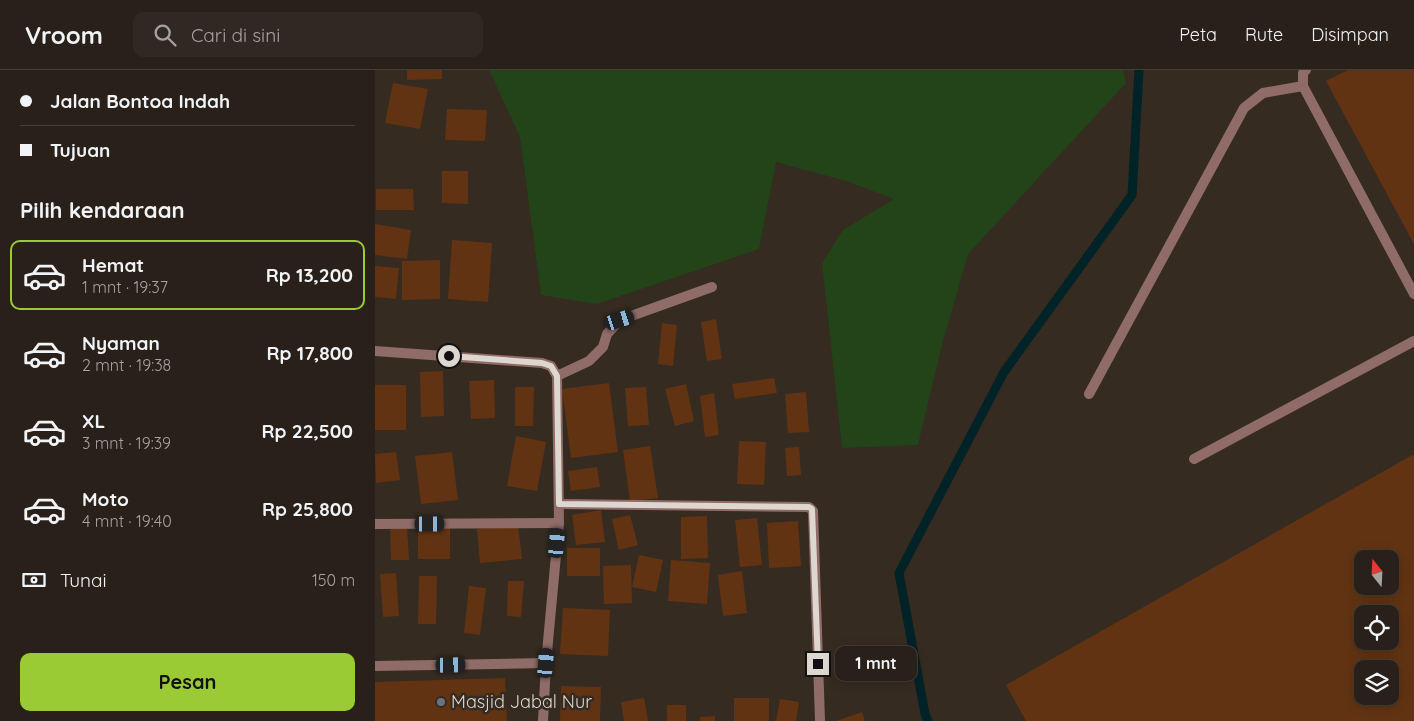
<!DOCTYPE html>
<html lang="id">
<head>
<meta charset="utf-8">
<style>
  body { margin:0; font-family:Quicksand,sans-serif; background:#302822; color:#f1f3f6; height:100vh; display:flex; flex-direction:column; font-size:19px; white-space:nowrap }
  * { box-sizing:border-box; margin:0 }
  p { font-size:16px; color:#a5a3a2 }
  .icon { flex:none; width:28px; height:28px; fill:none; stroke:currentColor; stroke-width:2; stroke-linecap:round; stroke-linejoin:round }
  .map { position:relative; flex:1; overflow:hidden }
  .details { display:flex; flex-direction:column; background:#282019; width:375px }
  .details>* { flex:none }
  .top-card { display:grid; align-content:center; height:110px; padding:0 20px; background:#282019 }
  .needle { width:32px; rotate:342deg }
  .buttons { position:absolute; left:979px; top:480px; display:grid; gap:10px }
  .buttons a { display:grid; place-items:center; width:45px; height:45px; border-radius:10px; background:#282019; box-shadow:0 2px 12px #0003,0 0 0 1px #443e38; font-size:25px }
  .end { position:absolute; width:22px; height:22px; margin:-11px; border:6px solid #ddd7d0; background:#111; box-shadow:0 0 0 2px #111 }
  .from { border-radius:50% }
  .bubble { position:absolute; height:35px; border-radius:10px; background:#282019; box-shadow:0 2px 12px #0003,0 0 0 1px #443e38; font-size:16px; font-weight:700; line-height:35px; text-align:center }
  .car { position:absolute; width:15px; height:30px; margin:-15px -8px; border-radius:6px; box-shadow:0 0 4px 1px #0007; background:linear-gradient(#222 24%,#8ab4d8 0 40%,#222 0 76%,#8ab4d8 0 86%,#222 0) }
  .top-card b { display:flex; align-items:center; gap:18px; height:48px; font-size:19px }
  .top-card b+b { border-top:1px solid #443e38 }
  .top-card i { width:12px; height:12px; background:#f1f3f6 }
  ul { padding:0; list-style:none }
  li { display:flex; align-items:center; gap:15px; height:70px; margin:0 10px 8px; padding:0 10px; border:2px solid transparent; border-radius:10px }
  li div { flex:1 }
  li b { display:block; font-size:19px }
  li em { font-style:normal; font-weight:700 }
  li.on { border-color:#9acb35 }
  li>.icon { width:45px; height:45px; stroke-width:1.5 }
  h2 { padding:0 20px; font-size:22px; line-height:60px }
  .pay { display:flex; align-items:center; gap:12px; height:55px; padding:0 20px; font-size:19px }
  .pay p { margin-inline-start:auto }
  .primary-button { display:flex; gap:10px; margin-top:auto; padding:10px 20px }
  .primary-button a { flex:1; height:58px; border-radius:10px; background:#9acb35; color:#111; font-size:20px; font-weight:700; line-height:58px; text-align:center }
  header { display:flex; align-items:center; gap:30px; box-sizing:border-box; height:70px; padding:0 25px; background:#282019; border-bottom:1px solid #443e38 }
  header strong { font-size:24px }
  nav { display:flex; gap:28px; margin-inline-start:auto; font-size:18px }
  .search { width:350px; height:45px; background:#302822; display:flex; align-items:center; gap:12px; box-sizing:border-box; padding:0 18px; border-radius:10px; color:#a5a3a2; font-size:19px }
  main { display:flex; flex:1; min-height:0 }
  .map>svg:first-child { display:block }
</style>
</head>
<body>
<header>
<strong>Vroom</strong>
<div class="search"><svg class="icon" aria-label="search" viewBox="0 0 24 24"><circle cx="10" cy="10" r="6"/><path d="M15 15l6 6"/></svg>Cari di sini</div>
<nav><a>Peta</a><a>Rute</a><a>Disimpan</a></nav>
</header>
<main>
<section class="details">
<div class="top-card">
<b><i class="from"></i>Jalan Bontoa Indah</b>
<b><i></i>Tujuan</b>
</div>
<h2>Pilih kendaraan</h2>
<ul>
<li class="on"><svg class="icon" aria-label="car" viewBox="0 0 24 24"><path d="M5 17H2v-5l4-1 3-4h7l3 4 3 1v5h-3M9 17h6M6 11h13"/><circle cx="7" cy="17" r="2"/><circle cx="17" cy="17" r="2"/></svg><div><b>Hemat</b><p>1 mnt · 19:37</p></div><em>Rp 13,200</em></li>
<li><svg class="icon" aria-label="car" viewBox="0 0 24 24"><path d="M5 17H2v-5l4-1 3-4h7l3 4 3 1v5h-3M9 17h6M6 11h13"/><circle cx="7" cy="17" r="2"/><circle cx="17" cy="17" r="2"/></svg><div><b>Nyaman</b><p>2 mnt · 19:38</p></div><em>Rp 17,800</em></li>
<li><svg class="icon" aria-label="car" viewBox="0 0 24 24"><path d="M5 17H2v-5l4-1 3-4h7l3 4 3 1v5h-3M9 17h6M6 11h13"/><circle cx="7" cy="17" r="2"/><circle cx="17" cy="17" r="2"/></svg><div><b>XL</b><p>3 mnt · 19:39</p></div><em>Rp 22,500</em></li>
<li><svg class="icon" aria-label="car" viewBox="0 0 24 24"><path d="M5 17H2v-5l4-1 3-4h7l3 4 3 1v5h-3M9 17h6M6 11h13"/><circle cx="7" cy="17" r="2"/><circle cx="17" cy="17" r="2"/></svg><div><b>Moto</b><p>4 mnt · 19:40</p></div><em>Rp 25,800</em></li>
</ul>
<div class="pay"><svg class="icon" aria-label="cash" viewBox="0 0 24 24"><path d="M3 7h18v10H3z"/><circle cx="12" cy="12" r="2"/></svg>Tunai<p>150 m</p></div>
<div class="primary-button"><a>Pesan</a></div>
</section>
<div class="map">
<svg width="1039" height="651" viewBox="0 0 1039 651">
  <rect width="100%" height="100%" fill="#352b21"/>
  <!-- green -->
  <path fill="#234318" d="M114 0H748L751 13 593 184 567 275 543 375 467 378 447 193 468 160 519 129 471 111 401 92 384 179 222 234 166 225 145 67Z"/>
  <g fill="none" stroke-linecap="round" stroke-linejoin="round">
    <!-- stream -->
    <path stroke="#002327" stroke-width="9" d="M553 651 550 644 524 503 629 302 757 125 764 0"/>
  </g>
  <!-- building -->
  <g fill="#613312" fill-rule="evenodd">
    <path d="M32 0H67V9L32 10Z"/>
    <path d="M973 0H1039V174L951 11Z"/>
    <path d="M18 13 53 19 45 59 10 53Z"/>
    <path d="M72 39 112 40 110 71 70 70Z"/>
    <path d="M67 101H93V134L67 133Z"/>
    <path d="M1 119H38L39 140H1Z"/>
    <path d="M0 154 36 160 32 189 0 185Z"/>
    <path d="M77 170 117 173 113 232 73 229Z"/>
    <path d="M65 190V229L27 230V191Z"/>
    <path d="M0 196 24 198 21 229 0 227Z"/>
    <path d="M341 249 347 289 332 291 326 252Z"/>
    <path d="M287 253 302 255 298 296 283 294Z"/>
    <path d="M68 301 69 346 46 347 45 302Z"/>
    <path d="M399 308 402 323 360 329 357 314Z"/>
    <path d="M119 310 120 348 96 349 94 311Z"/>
    <path d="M234 313 243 382 196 388 187 319Z"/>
    <path d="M311 314 319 351 300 356 290 319Z"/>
    <rect x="0" y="315" width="31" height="45"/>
    <path d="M140 317H159L158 356H140Z"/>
    <path d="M271 317 274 355 253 356 250 318Z"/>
    <path d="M431 322 434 362 413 363 410 324Z"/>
    <path d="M339 323 344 365 330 367 325 326Z"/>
    <path d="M141 366 171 372 162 421 132 416Z"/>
    <path d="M364 371 391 372 389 415 362 414Z"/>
    <path d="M275 376 283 428 255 431 248 380Z"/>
    <path d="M424 377 426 405 412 406 410 378Z"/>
    <path d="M21 382 25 410 1 413 0 384Z"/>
    <path d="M77 382 83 430 46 434 40 386Z"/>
    <path d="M1039 384V651H651L631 615ZM988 489H1015V516H988ZM988 544H1015V571H988ZM988 599H1015V626H988Z"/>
    <path d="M222 397 225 417 196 421 193 401Z"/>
    <path d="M226 440 230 472 201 475 197 445Z"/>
    <path d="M255 445 263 475 244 480 237 449Z"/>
    <path d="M332 446 333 488 306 489V447Z"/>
    <path d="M382 448 387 495 365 497 360 450Z"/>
    <path d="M423 451 426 496 394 498 392 453Z"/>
    <rect x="43" y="455" width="32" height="34"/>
    <path d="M143 455 147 489 105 493 102 459Z"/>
    <path d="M32 458 34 490H16L15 459Z"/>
    <rect x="192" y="478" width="33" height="28"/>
    <path d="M264 485 288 490 281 522 257 517Z"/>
    <path d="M296 490 335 493 332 534 293 531Z"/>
    <path d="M256 495 257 533 229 534 228 496Z"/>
    <path d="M367 501 372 543 348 546 343 505Z"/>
    <path d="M21 503 24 546 8 547 5 504Z"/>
    <path d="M44 506H62L61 554H43Z"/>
    <path d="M133 511H149L146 547 132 546Z"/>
    <path d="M94 516 111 518 105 565 89 563Z"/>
    <path d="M188 538 235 540 233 586 185 584Z"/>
    <path d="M130 608 132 651H0V612Z"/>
    <path d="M186 616 226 617 225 651H185Z"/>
    <path d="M269 628 273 651H249L246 632Z"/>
    <rect x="359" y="628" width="35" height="23"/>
    <path d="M405 629 424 632 421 651H401Z"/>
    <rect x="292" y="635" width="19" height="16"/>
    <path d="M487 642 490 651H461Z"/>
    <path d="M340 646V651H325V647Z"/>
  </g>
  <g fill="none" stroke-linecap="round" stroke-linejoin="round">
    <!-- service -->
    <g stroke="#8f6c68" stroke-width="10">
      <path d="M931 0 928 3V16L1039 224"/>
      <path d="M714 324 869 38 888 23 928 16"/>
      <path d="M819 389 1039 271"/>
    </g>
    <!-- minor -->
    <g stroke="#8f6c68" stroke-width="10">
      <path d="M0 281 167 293 176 296 182 306 184 453 171 593 168 651"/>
      <path d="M182 306 214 291 228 277 232 264 245 250 337 217"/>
      <path d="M184 434 434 437 438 441 445 651"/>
      <path d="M0 454 184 453"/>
      <path d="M0 596 171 593"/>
    </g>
  </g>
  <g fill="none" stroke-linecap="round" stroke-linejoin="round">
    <!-- route -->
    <path stroke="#ddd7d0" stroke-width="6" d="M74 286 167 293 176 296 182 306 184 434 434 437 437 439 443 594"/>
  </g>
  <!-- markers -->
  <circle fill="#6b7280" stroke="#352b21" stroke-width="2" cx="66" cy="632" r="5"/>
  <g text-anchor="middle" stroke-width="5" stroke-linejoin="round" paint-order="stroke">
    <!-- poi labels -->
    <g font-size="18" fill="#ddd7d0" stroke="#352b21" text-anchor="start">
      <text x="76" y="638">Masjid Jabal Nur</text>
    </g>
  </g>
</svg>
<div class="buttons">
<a><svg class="needle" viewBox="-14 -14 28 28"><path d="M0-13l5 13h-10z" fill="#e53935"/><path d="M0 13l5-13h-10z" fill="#a5a3a2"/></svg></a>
<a><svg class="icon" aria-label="locate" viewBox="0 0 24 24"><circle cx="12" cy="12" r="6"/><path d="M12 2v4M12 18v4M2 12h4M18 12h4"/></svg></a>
<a><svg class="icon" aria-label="layers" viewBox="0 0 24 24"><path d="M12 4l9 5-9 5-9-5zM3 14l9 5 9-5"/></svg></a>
</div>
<i class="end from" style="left:74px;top:286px"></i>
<i class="end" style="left:443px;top:594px"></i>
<div class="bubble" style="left:460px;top:576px;width:82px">1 mnt</div>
<i class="car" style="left:245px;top:250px;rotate:72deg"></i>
<i class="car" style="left:55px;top:454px;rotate:90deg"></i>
<i class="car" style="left:182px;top:473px;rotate:5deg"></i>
<i class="car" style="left:171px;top:593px;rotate:5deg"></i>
<i class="car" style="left:76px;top:595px;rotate:89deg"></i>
</div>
</main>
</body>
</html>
